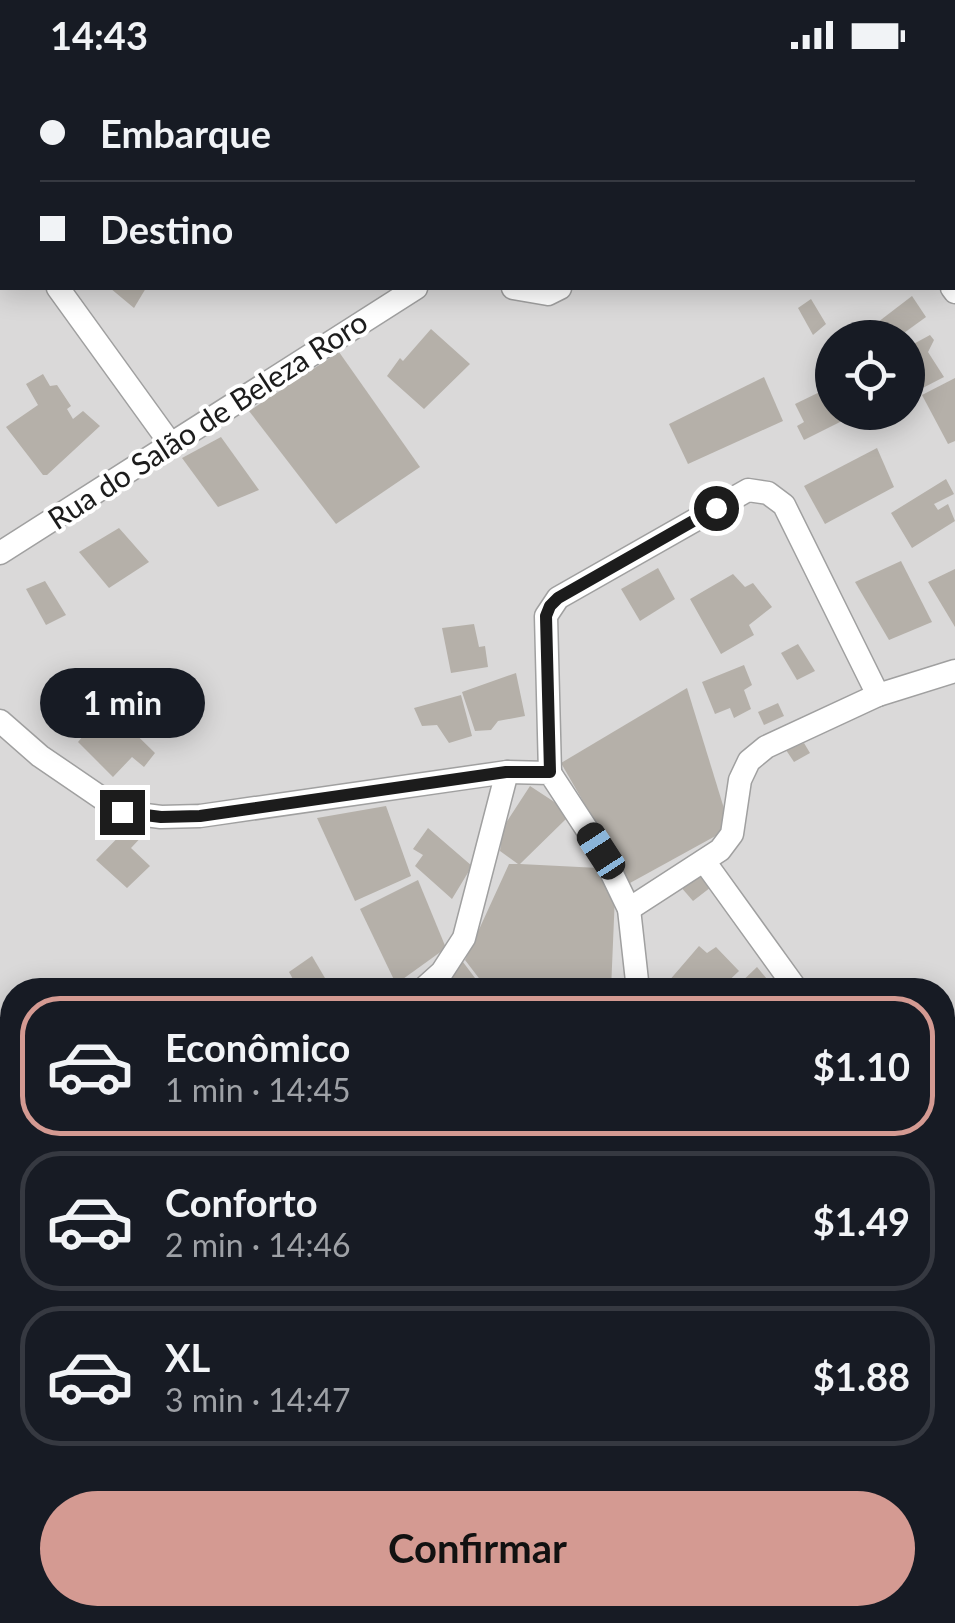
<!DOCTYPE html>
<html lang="pt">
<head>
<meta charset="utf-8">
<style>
  body { margin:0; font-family:Lato,sans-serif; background:#242831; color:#f1f3f6; height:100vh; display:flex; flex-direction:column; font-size:38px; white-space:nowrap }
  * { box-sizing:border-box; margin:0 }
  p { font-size:32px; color:#9ea1a6 }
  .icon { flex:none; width:55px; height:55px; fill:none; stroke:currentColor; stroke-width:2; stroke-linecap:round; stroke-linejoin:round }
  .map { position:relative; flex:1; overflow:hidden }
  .sheet { position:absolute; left:0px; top:908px; width:955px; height:648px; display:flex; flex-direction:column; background:#171b24; border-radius:40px 40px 0 0; box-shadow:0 5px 25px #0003 }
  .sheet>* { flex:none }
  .guide { position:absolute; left:0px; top:0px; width:955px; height:220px; box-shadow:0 5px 25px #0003; display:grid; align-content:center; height:220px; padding:0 40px; background:#171b24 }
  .controls { position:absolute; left:815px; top:250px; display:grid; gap:20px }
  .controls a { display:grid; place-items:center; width:110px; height:110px; border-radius:50%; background:#171b24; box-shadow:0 5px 25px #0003; font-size:50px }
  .end { position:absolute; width:45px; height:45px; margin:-22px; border:12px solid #1c1c1c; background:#fff; box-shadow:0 0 0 5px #fff }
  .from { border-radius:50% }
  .bubble { position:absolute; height:70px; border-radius:35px; background:#171b24; box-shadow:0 5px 25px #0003; font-size:32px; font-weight:700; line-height:70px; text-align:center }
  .car { position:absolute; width:30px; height:60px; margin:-30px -15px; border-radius:12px; box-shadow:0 0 8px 2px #0007; background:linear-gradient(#222 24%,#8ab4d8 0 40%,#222 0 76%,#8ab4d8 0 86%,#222 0) }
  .guide b { display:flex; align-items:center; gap:35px; height:95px; font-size:38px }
  .guide b+b { border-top:2px solid #363941 }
  .guide i { width:25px; height:25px; background:#f1f3f6 }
  ul { padding:18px 0 0; list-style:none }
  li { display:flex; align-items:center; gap:30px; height:140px; margin:0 20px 15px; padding:0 20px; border:5px solid #363941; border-radius:40px }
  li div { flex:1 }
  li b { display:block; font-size:38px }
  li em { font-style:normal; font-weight:700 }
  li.current { border-color:#d49a92 }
  li>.icon { width:90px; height:90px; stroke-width:1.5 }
  .button { display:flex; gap:20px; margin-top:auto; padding:20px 40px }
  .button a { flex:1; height:115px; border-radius:60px; background:#d49a92; color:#111; font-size:40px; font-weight:700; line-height:115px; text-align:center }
  .status { display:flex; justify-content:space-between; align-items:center; height:70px; padding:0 50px; background:#171b24; direction:ltr }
  .status svg { height:28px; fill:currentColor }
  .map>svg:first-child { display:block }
</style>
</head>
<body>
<div class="status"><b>14:43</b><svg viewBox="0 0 49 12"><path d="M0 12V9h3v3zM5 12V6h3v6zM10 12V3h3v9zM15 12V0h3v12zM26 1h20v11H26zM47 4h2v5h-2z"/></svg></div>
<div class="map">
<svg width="955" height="1553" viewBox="0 0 955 1553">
  <rect width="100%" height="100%" fill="#ecebe3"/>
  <!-- residential -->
  <path fill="#dad9d9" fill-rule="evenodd" d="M0 0H955V1553H0ZM2 2H952V218H2ZM832 268H908V342H832ZM12 920H942V1542H12Z"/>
  <!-- building -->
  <g fill="#b5b0a9">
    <path d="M110 218H146L134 238Z"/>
    <path d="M912 226 926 247 897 268H868L865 262Z"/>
    <path d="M811 229 826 254 813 265 798 238Z"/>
    <path d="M431 259 470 294 424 339 387 306 400 288 403 291Z"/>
    <path d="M930 265 934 270 928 282 944 307 913 323 908 312V277Z"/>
    <path d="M339 282 420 397 336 454 249 341Z"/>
    <path d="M43 304 50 316 57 315 71 336 67 339 73 349 83 341 100 356 47 405H43L6 357 38 335 26 314Z"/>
    <path d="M764 307 783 351 688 394 669 354Z"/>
    <path d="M955 308V371L948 374 922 325Z"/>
    <path d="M828 318 832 327V342H840L844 350 804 370 797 356 804 352 795 334Z"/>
    <path d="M221 367 259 420 218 437 182 388Z"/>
    <path d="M877 378 894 417 825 454 804 416Z"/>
    <path d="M946 409 954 424 934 434 938 440 948 434 955 451 912 478 891 443Z"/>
    <path d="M119 458 149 492 109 518 79 482Z"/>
    <path d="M901 491 932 552 889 570 855 512Z"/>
    <path d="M658 498 675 529 640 551 621 519Z"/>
    <path d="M955 499V557L928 512Z"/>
    <path d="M733 504 745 517 753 513 772 537 749 555 754 565 721 584 690 529Z"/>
    <path d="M45 511 66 545 46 555 26 519Z"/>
    <path d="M474 554 479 577 485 576 488 597 451 603 442 558Z"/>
    <path d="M798 574 815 601 797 610 781 583Z"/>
    <path d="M744 595 752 615 744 620 751 639 734 648 730 638 715 644 702 612Z"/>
    <path d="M516 603 525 646 498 651 491 660 475 661 462 622Z"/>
    <path d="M687 618 730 758 630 813 561 693Z"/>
    <path d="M461 625 472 666 449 673 437 655 422 656 414 638Z"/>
    <path d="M778 633 784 646 764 655 758 642Z"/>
    <path d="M108 637 155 683 144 697 132 687 113 707 78 672Z"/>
    <path d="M804 673 810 683 794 692 786 680Z"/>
    <path d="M530 716 559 735 566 749 520 794 599 798 615 825 611 920H488L465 890 509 794H518L500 781 502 765 500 762Z"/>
    <path d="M386 736 411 806 355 831 317 748Z"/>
    <path d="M135 750 147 761 131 778 150 796 127 818 96 790Z"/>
    <path d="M428 758 472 796 452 829 415 796 423 785 413 779Z"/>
    <path d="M703 798 715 814 693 831 680 816Z"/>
    <path d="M418 810 446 878 396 914 360 839Z"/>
    <path d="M699 876 707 883 716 877 739 901 719 920H674L668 912Z"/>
    <path d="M312 886 332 920H299L289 902Z"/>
    <path d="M463 892 484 920H431Z"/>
    <path d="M757 897 776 920H733Z"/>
    <path d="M663 910 671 920H644L643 915Z"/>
    <path d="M12 1074V1234L0 1243V1084Z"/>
    <path d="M942 1141 955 1157V1185L942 1195Z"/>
    <path d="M952 1268 955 1271V1307L943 1291 947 1288 942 1277Z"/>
    <path d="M12 1275V1398L0 1385V1285Z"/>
    <path d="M942 1324 955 1343V1409L942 1417Z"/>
    <path d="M0 1485 12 1499V1513L0 1524Z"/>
    <path d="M12 1522V1542H46L56 1553H0V1533Z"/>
    <path d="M146 1542H360L369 1553H149Z"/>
    <path d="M537 1542H614L601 1553H524Z"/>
    <path d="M630 1542H774L781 1553H633L626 1545Z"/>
    <path d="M777 1542H878L863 1553H784Z"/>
  </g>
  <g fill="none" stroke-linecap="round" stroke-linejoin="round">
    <defs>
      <g id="street">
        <path d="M312 0 314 2"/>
        <path d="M863 2 866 0"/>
        <path d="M0 136 2 140"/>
        <path d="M58 218 170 373"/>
        <path d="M513 218 548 224 560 218"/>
        <path d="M952 218 955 222"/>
        <path d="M0 483 416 218"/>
        <path d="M0 651 40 686 122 742 161 747 200 746 507 702 550 703 601 781 629 839 638 920"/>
        <path d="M550 703 546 546 558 528 748 420 768 423 784 435 878 625"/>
        <path d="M704 791 797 920"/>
        <path d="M629 839 720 780 732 764 740 710 749 691 766 677 878 625 955 601"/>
        <path d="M422 920 442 902 464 868 507 702"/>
        <path d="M942 1121 955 1138"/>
        <path d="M0 1264 12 1253"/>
        <path d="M0 1417 12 1431"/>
        <path d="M942 1531 955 1522"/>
        <path d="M118 1542 128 1553"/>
        <path d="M424 1553 433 1542"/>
        <path d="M909 1553 925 1542"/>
      </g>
    </defs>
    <!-- street casing -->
    <use href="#street" stroke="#a0a0a0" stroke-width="25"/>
    <!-- street -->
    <use href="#street" stroke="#fff" stroke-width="22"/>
  </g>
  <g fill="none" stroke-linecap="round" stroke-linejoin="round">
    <!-- route -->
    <path stroke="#1c1c1c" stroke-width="12" d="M122 742 161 747 200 746 506 702H550L546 546 550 536 558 528 716 438"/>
  </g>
  <g text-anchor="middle" stroke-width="8" stroke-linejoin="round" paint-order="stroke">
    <!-- street labels -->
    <g font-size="30" fill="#1c1c1c" stroke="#fff">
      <text transform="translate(208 351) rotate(-33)" y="10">Rua do Salão de Beleza Roro</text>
    </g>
  </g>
</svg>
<div class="controls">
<a><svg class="icon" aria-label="locate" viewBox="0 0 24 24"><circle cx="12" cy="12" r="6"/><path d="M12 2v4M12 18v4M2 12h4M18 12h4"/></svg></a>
</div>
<i class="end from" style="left:716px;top:438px"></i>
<i class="end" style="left:122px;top:742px"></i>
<div class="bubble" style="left:40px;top:598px;width:165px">1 min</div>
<i class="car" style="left:601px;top:781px;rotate:327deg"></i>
<div class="guide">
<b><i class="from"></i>Embarque</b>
<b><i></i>Destino</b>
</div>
<section class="sheet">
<ul>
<li class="current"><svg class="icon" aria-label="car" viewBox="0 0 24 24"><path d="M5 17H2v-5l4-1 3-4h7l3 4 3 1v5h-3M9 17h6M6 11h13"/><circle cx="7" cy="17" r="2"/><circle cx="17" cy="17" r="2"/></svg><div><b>Econômico</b><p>1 min · 14:45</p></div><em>$1.10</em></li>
<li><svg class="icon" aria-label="car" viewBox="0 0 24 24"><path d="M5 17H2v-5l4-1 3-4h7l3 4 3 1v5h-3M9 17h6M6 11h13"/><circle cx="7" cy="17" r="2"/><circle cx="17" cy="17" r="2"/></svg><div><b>Conforto</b><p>2 min · 14:46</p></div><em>$1.49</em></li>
<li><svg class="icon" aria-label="car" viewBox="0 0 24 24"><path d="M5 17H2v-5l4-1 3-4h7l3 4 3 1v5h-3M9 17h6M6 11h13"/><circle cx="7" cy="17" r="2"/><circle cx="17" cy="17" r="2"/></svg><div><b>XL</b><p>3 min · 14:47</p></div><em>$1.88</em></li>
</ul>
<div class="button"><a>Confirmar</a></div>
</section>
</div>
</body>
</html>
